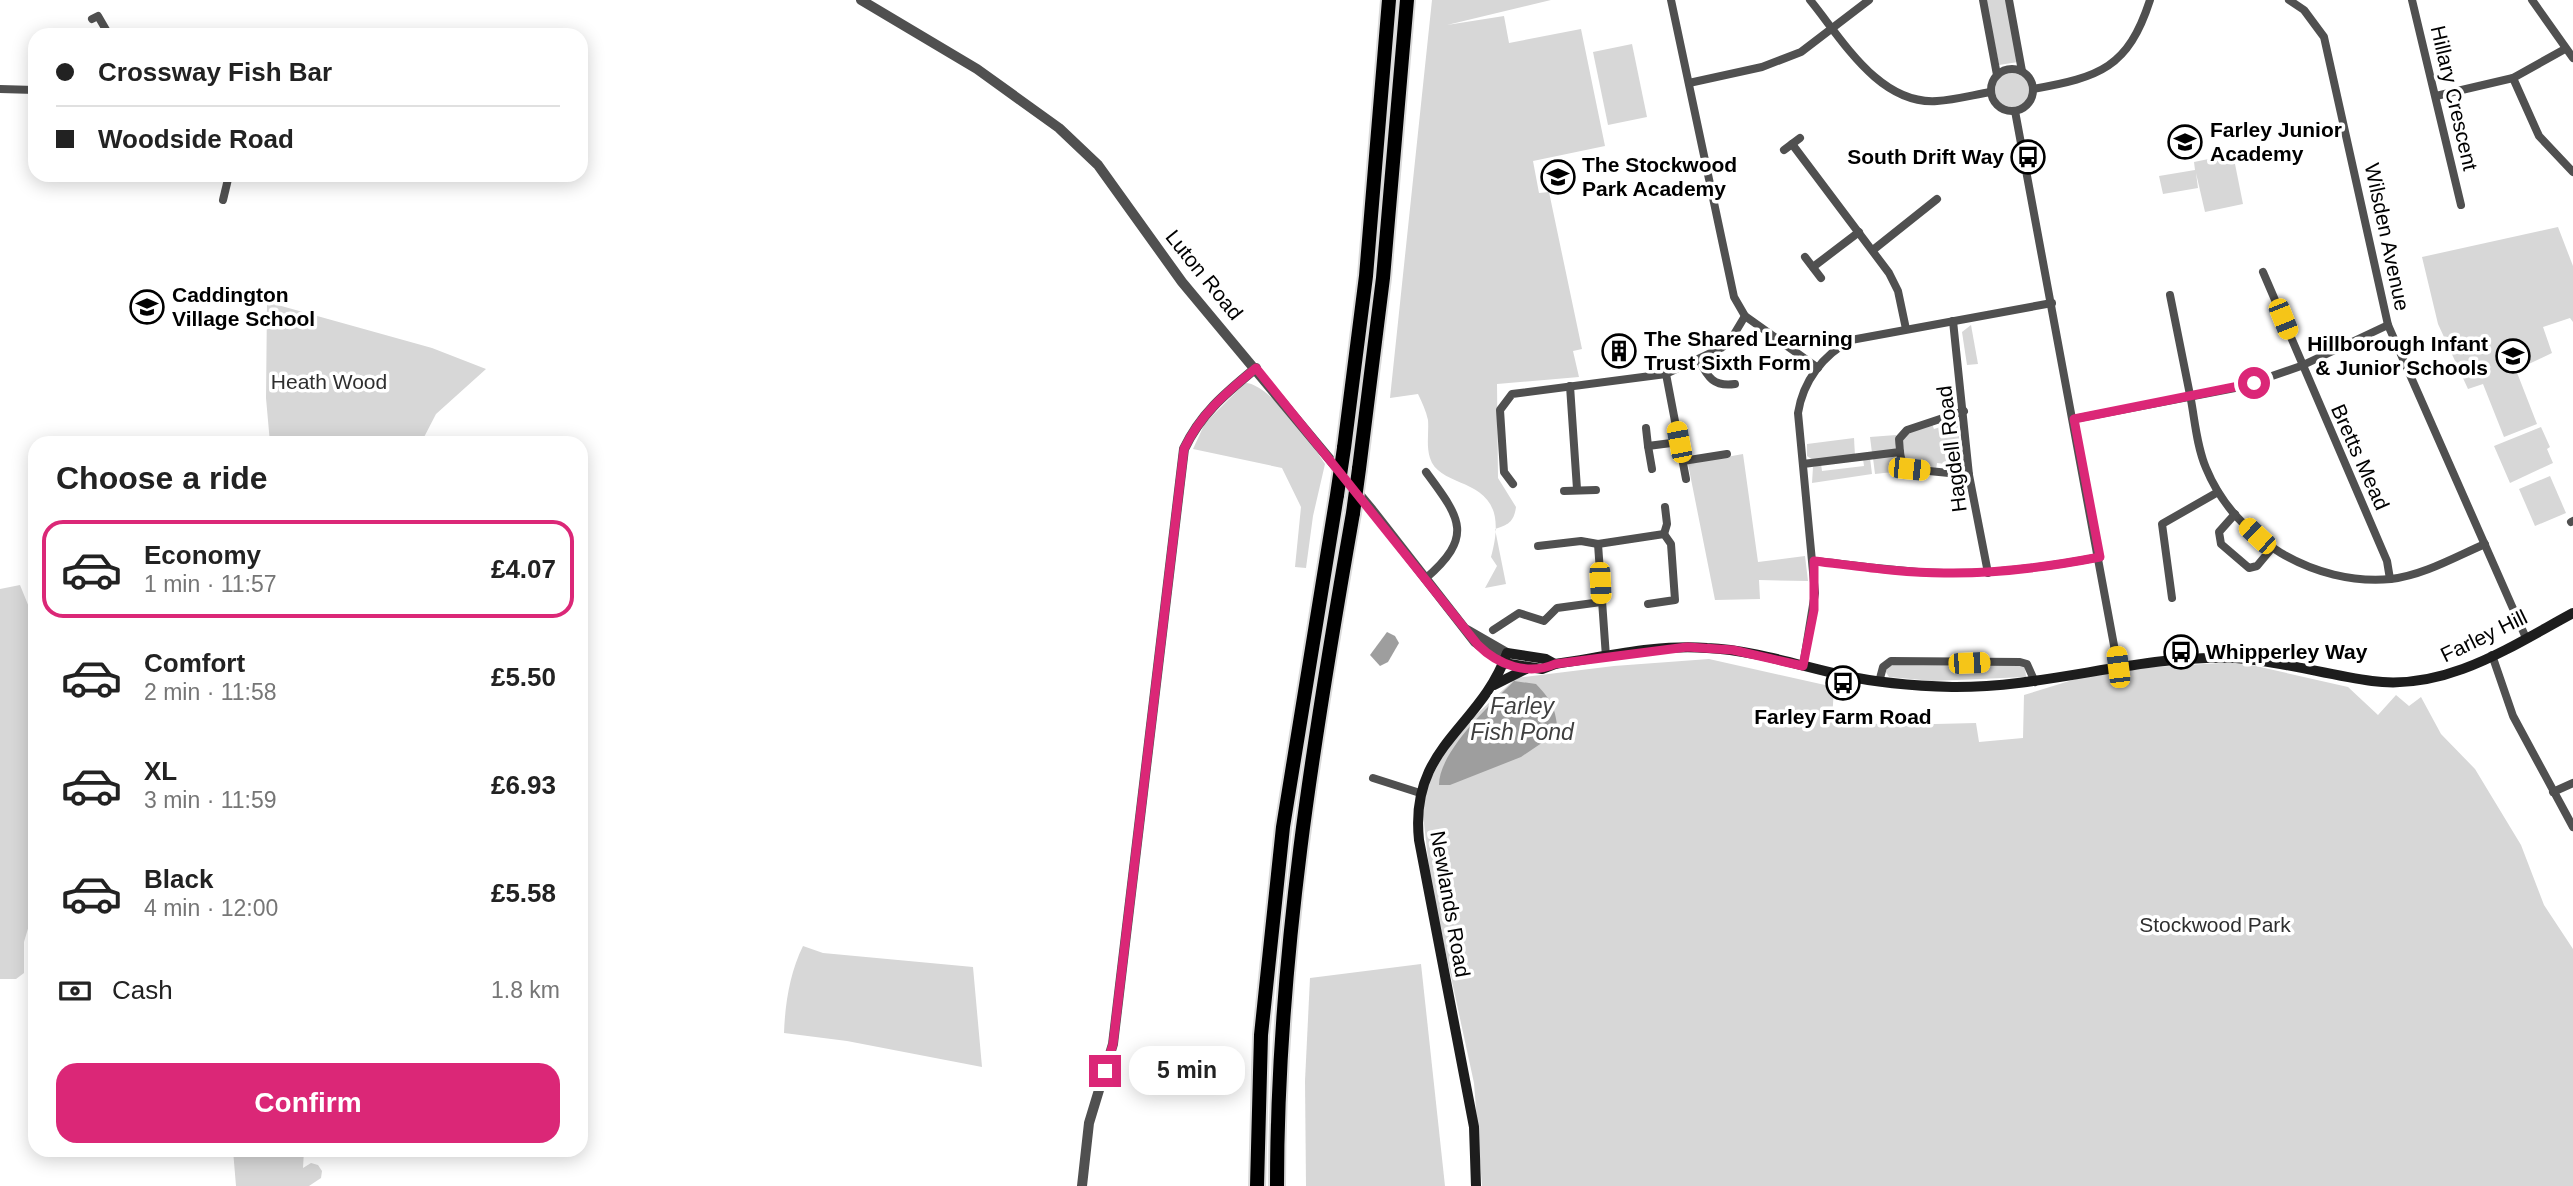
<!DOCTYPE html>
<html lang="en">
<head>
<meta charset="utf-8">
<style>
  body { margin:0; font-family:Helvetica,sans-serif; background:#f6f6f6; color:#222; height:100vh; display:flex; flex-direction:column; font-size:26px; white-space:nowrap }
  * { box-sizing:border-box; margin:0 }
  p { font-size:23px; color:#767676 }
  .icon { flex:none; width:38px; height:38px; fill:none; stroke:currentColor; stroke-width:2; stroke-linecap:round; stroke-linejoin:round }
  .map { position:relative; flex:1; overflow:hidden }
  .drawer { position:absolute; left:28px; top:436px; width:560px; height:721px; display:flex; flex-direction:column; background:#fff; border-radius:21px; box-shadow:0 4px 18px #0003 }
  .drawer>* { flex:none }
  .top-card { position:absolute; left:28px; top:28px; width:560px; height:154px; border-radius:21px; box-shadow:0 4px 18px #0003; display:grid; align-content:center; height:154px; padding:0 28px; background:#fff }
  .end { position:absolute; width:32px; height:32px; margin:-16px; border:9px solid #db2777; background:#fff; box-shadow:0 0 0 4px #fff }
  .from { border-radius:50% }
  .bubble { position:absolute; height:49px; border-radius:21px; background:#fff; box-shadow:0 4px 18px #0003; font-size:23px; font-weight:800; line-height:49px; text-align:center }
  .car { position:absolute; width:21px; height:42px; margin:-21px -10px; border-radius:9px; box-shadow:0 0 5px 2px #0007; background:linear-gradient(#f5c518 24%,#345 0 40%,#f5c518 0 76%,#345 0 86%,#f5c518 0) }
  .top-card b { display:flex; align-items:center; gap:24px; height:66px; font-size:26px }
  .top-card b+b { border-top:2px solid #e0e0e0 }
  .top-card i { width:18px; height:18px; background:#222 }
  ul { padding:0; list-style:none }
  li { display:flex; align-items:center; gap:21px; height:98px; margin:0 14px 10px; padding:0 14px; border:4px solid transparent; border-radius:21px }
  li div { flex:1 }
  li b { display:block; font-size:26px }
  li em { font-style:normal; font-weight:800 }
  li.selected { border-color:#db2777 }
  li>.icon { width:63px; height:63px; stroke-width:1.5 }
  h2 { padding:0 28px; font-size:32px; line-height:84px }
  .pay { display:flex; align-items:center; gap:18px; height:77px; padding:0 28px; font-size:26px }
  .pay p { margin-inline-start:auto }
  .cta { display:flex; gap:14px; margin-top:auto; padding:14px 28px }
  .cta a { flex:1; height:80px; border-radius:21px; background:#db2777; color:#fff; font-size:28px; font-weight:800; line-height:80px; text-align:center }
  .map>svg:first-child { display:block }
</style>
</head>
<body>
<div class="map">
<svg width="2573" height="1186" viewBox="0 0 2573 1186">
  <rect width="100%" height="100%" fill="#fff"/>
  <!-- green -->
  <g fill="#d7d7d7">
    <path d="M1432 0H1551L1447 25 1504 16 1509 43 1581 29 1605 146 1533 161 1539 193 1549 192 1582 349 1573 351 1579 377 1497 384 1498 478 1516 507C1514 522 1508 525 1495 529L1506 584 1485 588 1497 566 1491 557C1515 471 1441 494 1430 458 1426 446 1429 432 1428 420 1426 411 1422 402 1418 394L1390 398Z"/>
    <path d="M1986 0H2008L2018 62 1999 65Z"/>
    <path d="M1632 44 1647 117 1608 125 1593 52Z"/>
    <circle cx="2013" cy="90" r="18"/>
    <path d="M2233 154 2243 204 2205 212 2196 173 2198 188 2163 194 2159 176 2195 170 2194 162Z"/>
    <path d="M2558 227 2573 266V322L2570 318 2543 327 2552 353 2516 370 2537 424 2504 437 2483 384 2468 389 2438 324 2422 257Z"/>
    <path d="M267 302 432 348 486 369 436 414 421 443H270L266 398Z"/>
    <path d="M1971 325 1978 364 1967 365 1962 332Z"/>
    <path d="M1245 383C1268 382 1313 444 1325 464L1313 516 1306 568 1295 567 1301 507 1282 468 1193 449 1205 423Z"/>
    <path d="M1948 417H1957L1962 470 1954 471 1953 465 1937 463 1936 470C1920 468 1907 471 1904 452 1903 445 1901 442 1904 435L1932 424 1934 429 1950 424Z"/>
    <path d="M2541 427 2550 447 2547 449 2553 463 2510 483 2494 446Z"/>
    <path d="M1896 435 1895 449 1872 453 1870 437Z"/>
    <path d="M1854 438 1855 456 1813 460 1807 456V444Z"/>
    <path d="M1743 454 1758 562 1805 556 1808 581 1759 580 1760 599 1715 600 1688 464Z"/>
    <path d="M1896 456 1902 471 1875 474 1873 458Z"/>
    <path d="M1870 458 1872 474 1812 483 1813 467 1821 464 1822 471 1864 466 1863 459Z"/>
    <path d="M2550 476 2566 513 2535 526 2519 489Z"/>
    <path d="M20 585 35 622V905L24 942V973L16 979H0V589Z"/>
    <path d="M1709 659 1834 687 1832 721 1895 725 1976 723 1979 742 2023 738 2024 695 2092 674 2120 669 2238 662 2348 687 2378 715 2396 695 2409 706 2421 697 2441 734 2475 769 2521 845 2544 905 2573 949V1186H1482L1474 1083 1431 885 1421 797 1454 735 1516 678 1614 666Z"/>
    <path d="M2017 664 2025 666 2026 677 1933 681 1889 677 1884 669 1893 665Z"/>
    <path d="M803 946 823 953 973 967 982 1067 847 1041 784 1033C785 1004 790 972 803 946Z"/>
    <path d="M1421 964 1445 1186H1306L1305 1081 1310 978Z"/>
    <path d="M233 1150H304L303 1168 311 1163 318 1165 322 1171 321 1178 309 1186H236Z"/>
  </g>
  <!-- water -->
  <g fill="#9e9e9e">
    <path d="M1387 632 1395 636 1399 643 1388 662 1380 666 1370 655Z"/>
    <path d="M1514 681 1536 684C1553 702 1555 708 1558 732L1521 757 1450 785H1439C1439 751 1491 704 1514 681Z"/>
  </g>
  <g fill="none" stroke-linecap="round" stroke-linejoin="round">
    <defs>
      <g id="motorway">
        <path d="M1344 448 1366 276 1389 0"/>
        <path d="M1359 469 1383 278 1407 0"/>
        <path d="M1257 1186 1261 1035 1283 827 1337 495"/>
        <path d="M1277 1186C1277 959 1314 736 1353 513"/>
      </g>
    </defs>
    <!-- motorway casing -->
    <use href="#motorway" stroke="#dbdbdb" stroke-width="18"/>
    <!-- minor -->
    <g stroke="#505050" stroke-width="8">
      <path d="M1671 0 1734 297 1745 316 1818 368"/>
      <path d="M1810 0C1842 39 1879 105 1937 101 1955 100 1973 95 1991 92"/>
      <path d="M1983 0 1997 75"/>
      <path d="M2009 0 2022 71"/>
      <path d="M2289 0 2304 10 2324 37 2388 325 2526 638"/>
      <path d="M2412 0 2461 205"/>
      <path d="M2532 0 2573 58"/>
      <path d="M92 19 98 16 109 35"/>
      <circle cx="2012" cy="90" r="21"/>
      <path d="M2513 78 2539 136 2573 172"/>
      <path d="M1689 83 1762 67 1801 52 1869 0"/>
      <path d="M0 89 35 90"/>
      <path d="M2033 89C2100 77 2128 68 2150 0"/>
      <path d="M2436 96 2513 78 2565 49"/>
      <path d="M2015 111 2118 667"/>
      <path d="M1792 144 1889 273 1898 291 1906 329"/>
      <path d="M1784 150 1800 138"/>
      <path d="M223 200 229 175"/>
      <path d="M1873 250 1937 199"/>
      <path d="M1805 257 1821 278"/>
      <path d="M1813 267 1859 232"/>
      <path d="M2263 272 2387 561 2390 579"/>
      <path d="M2170 295C2177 330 2184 365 2191 400 2195 422 2197 447 2206 468 2235 539 2314 586 2391 579 2424 575 2455 557 2485 544"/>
      <path d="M1953 321 1969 475 1988 573"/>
      <path d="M1699 360C1708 378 1714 387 1735 384"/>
      <path d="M1666 374 1686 479"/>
      <path d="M1570 386 1577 489"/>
      <path d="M1964 411 1907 430 1899 439C1900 450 1899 463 1909 469L1969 475"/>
      <path d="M2074 419 2240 387 2301 366 2388 325"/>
      <path d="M1646 428 1648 446"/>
      <path d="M1683 461 1727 454"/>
      <path d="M1803 464 1900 452"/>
      <path d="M1652 469 1648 446 1679 442"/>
      <path d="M1513 484 1504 472 1500 410 1512 394 1666 374 1721 348 1730 341 1745 316"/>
      <path d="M1564 491 1596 490"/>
      <path d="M2235 514 2219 532 2221 544 2249 568 2257 566 2272 548"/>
      <path d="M2571 522 2573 521"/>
      <path d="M1664 534 1667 524 1665 507"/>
      <path d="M1598 544 1606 657"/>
      <path d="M1538 546 1581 541 1598 544 1664 534 1671 544 1675 600 1648 604"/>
      <path d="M1814 561C1857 565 1901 573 1944 573 1997 574 2048 567 2100 557"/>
      <path d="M1425 579C1475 536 1460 518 1426 472"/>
      <path d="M2172 598 2162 524 2218 492"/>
      <path d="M1493 630 1519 613 1544 621 1557 608 1601 602"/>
      <path d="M2492 655 2513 716 2573 827"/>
      <path d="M1803 666 1815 593 1798 413C1803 381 1823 355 1851 340L2052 303"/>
      <path d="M1879 682 1883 667 1891 661 2020 662 2027 664 2035 682"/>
      <path d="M1373 778 1420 793"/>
      <path d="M2553 792 2573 783"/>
    </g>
    <!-- tertiary -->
    <g stroke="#505050" stroke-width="10">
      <path d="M861 0 977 69 1059 128 1098 165 1182 282 1372 510 1475 642 1504 663"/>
      <path d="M1467 630 1507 653"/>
      <path d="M1082 1186 1089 1123 1113 1044 1184 449C1201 413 1226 393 1256 368"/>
    </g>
    <!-- secondary -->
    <g stroke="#1d1d1d" stroke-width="10">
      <path d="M1504 663 1542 669 1555 664C1604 657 1657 644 1707 648 1753 650 1797 665 1842 675 1878 683 1915 686 1952 687 2048 688 2140 654 2236 658 2281 661 2327 675 2372 681 2446 691 2510 647 2573 613"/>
      <path d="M1494 685 1526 669"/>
      <path d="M1476 1186 1474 1127 1419 840C1409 746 1480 729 1507 653L1546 659 1555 664"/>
    </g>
    <!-- motorway -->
    <use href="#motorway" stroke="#000" stroke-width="14"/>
    <defs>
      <g id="motorway-bridge">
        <path d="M1337 495 1344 448"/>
        <path d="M1353 513 1359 469"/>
      </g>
    </defs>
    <!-- motorway-bridge casing -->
    <use href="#motorway-bridge" stroke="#dbdbdb" stroke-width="18" stroke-linecap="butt"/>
    <!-- motorway-bridge -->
    <use href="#motorway-bridge" stroke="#000" stroke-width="14"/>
  </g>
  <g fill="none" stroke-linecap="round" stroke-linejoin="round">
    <!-- route -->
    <path stroke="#db2777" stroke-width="9" d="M1105 1071 1113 1044 1184 449C1201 413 1226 393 1256 368L1478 645C1498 665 1528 676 1555 664L1687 647 1733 650 1803 666 1814 610V561C1857 566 1901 573 1944 573 1997 574 2048 567 2100 557L2074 419 2254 383"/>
  </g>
  <!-- icons -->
  <defs>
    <symbol id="school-ring" viewBox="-11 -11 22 22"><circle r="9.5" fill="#fff" stroke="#000" stroke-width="1.5"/><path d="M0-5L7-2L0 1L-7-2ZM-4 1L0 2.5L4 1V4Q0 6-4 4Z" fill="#000"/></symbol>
    <symbol id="bus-ring" viewBox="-11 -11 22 22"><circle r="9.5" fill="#fff" stroke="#000" stroke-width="1.5"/><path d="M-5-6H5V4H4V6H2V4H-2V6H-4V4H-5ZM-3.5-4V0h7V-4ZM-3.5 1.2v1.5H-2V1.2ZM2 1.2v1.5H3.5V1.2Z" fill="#000"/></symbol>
    <symbol id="building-ring" viewBox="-11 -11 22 22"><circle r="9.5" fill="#fff" stroke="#000" stroke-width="1.5"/><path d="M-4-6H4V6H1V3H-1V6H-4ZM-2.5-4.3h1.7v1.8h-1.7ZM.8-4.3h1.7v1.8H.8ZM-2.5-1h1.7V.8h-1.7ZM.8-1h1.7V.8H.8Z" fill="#000"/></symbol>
  </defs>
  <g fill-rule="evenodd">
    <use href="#school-ring" x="2166" y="123" width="38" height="38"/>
    <use href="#bus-ring" x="2009" y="138" width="38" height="38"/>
    <use href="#school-ring" x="1539" y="158" width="38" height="38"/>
    <use href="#school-ring" x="128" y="288" width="38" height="38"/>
    <use href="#building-ring" x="1600" y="332" width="38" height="38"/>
    <use href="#school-ring" x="2494" y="337" width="38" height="38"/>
    <use href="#bus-ring" x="2162" y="633" width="38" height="38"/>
    <use href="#bus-ring" x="1824" y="664" width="38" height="38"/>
  </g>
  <g text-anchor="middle" stroke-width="7" stroke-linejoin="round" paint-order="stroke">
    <!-- street labels -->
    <g font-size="21" fill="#000" stroke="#fff">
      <text transform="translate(2454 98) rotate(77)" y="7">Hillary Crescent</text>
      <text transform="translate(2387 237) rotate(78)" y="7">Wilsden Avenue</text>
      <text transform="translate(1204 275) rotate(51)" y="7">Luton Road</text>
      <text transform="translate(1952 449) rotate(-97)" y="7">Hagdell Road</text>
      <text transform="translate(2360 457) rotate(66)" y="7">Bretts Mead</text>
      <text transform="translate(2484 636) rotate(-26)" y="7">Farley Hill</text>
      <text transform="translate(1450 904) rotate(80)" y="7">Newlands Road</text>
    </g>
    <!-- poi labels -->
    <g font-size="21" font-weight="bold" fill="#000" stroke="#fff" text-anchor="start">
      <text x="2210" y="137">Farley Junior<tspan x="2210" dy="24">Academy</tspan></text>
      <text x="2004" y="164" text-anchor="end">South Drift Way</text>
      <text x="1582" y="172">The Stockwood<tspan x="1582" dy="24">Park Academy</tspan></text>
      <text x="172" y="302">Caddington<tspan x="172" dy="24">Village School</tspan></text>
      <text x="1644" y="346">The Shared Learning<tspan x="1644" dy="24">Trust Sixth Form</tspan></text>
      <text x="2488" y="351" text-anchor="end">Hillborough Infant<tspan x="2488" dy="24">&amp; Junior Schools</tspan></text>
      <text x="2206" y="659">Whipperley Way</text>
      <text x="1843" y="724" text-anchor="middle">Farley Farm Road</text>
    </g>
    <!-- park labels -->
    <g font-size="21" fill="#2e2e2e" stroke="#fff">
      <text x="329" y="389">Heath Wood</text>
      <text x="2215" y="932">Stockwood Park</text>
    </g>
    <!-- water labels -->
    <g font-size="23" font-style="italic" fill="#3f3f3f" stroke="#fff">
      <text x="1522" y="714">Farley<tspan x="1522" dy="26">Fish Pond</tspan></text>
    </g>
  </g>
</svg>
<i class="end from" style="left:2254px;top:383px"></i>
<i class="end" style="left:1105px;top:1071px"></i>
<div class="bubble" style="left:1129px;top:1046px;width:116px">5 min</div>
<i class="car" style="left:2283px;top:319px;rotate:158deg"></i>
<i class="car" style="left:1679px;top:442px;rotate:349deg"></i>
<i class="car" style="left:1909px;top:469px;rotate:96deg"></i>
<i class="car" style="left:2257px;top:536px;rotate:313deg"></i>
<i class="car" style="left:1600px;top:583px;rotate:177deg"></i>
<i class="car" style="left:1969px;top:663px;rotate:88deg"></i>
<i class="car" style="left:2118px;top:667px;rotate:353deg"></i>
<div class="top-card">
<b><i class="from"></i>Crossway Fish Bar</b>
<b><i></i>Woodside Road</b>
</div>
<section class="drawer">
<h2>Choose a ride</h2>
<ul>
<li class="selected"><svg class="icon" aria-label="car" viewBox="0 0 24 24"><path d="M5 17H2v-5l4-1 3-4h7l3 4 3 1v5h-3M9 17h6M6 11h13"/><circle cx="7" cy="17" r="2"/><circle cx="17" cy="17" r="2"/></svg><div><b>Economy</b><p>1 min · 11:57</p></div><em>£4.07</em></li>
<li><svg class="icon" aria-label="car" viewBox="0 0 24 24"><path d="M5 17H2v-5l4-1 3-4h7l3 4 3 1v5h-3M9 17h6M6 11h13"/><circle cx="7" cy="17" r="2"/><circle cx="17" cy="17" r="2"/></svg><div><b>Comfort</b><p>2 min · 11:58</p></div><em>£5.50</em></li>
<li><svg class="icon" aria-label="car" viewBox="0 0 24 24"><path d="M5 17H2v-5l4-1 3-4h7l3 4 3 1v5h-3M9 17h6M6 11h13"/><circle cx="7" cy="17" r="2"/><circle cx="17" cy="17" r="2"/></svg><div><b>XL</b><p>3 min · 11:59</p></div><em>£6.93</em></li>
<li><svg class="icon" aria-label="car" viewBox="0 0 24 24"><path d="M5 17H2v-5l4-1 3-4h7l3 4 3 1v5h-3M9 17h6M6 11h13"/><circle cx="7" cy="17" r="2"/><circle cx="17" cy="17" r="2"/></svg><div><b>Black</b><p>4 min · 12:00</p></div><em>£5.58</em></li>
</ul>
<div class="pay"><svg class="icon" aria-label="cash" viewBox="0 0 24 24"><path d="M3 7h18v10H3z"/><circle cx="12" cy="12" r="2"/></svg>Cash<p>1.8 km</p></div>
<div class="cta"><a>Confirm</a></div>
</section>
</div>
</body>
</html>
